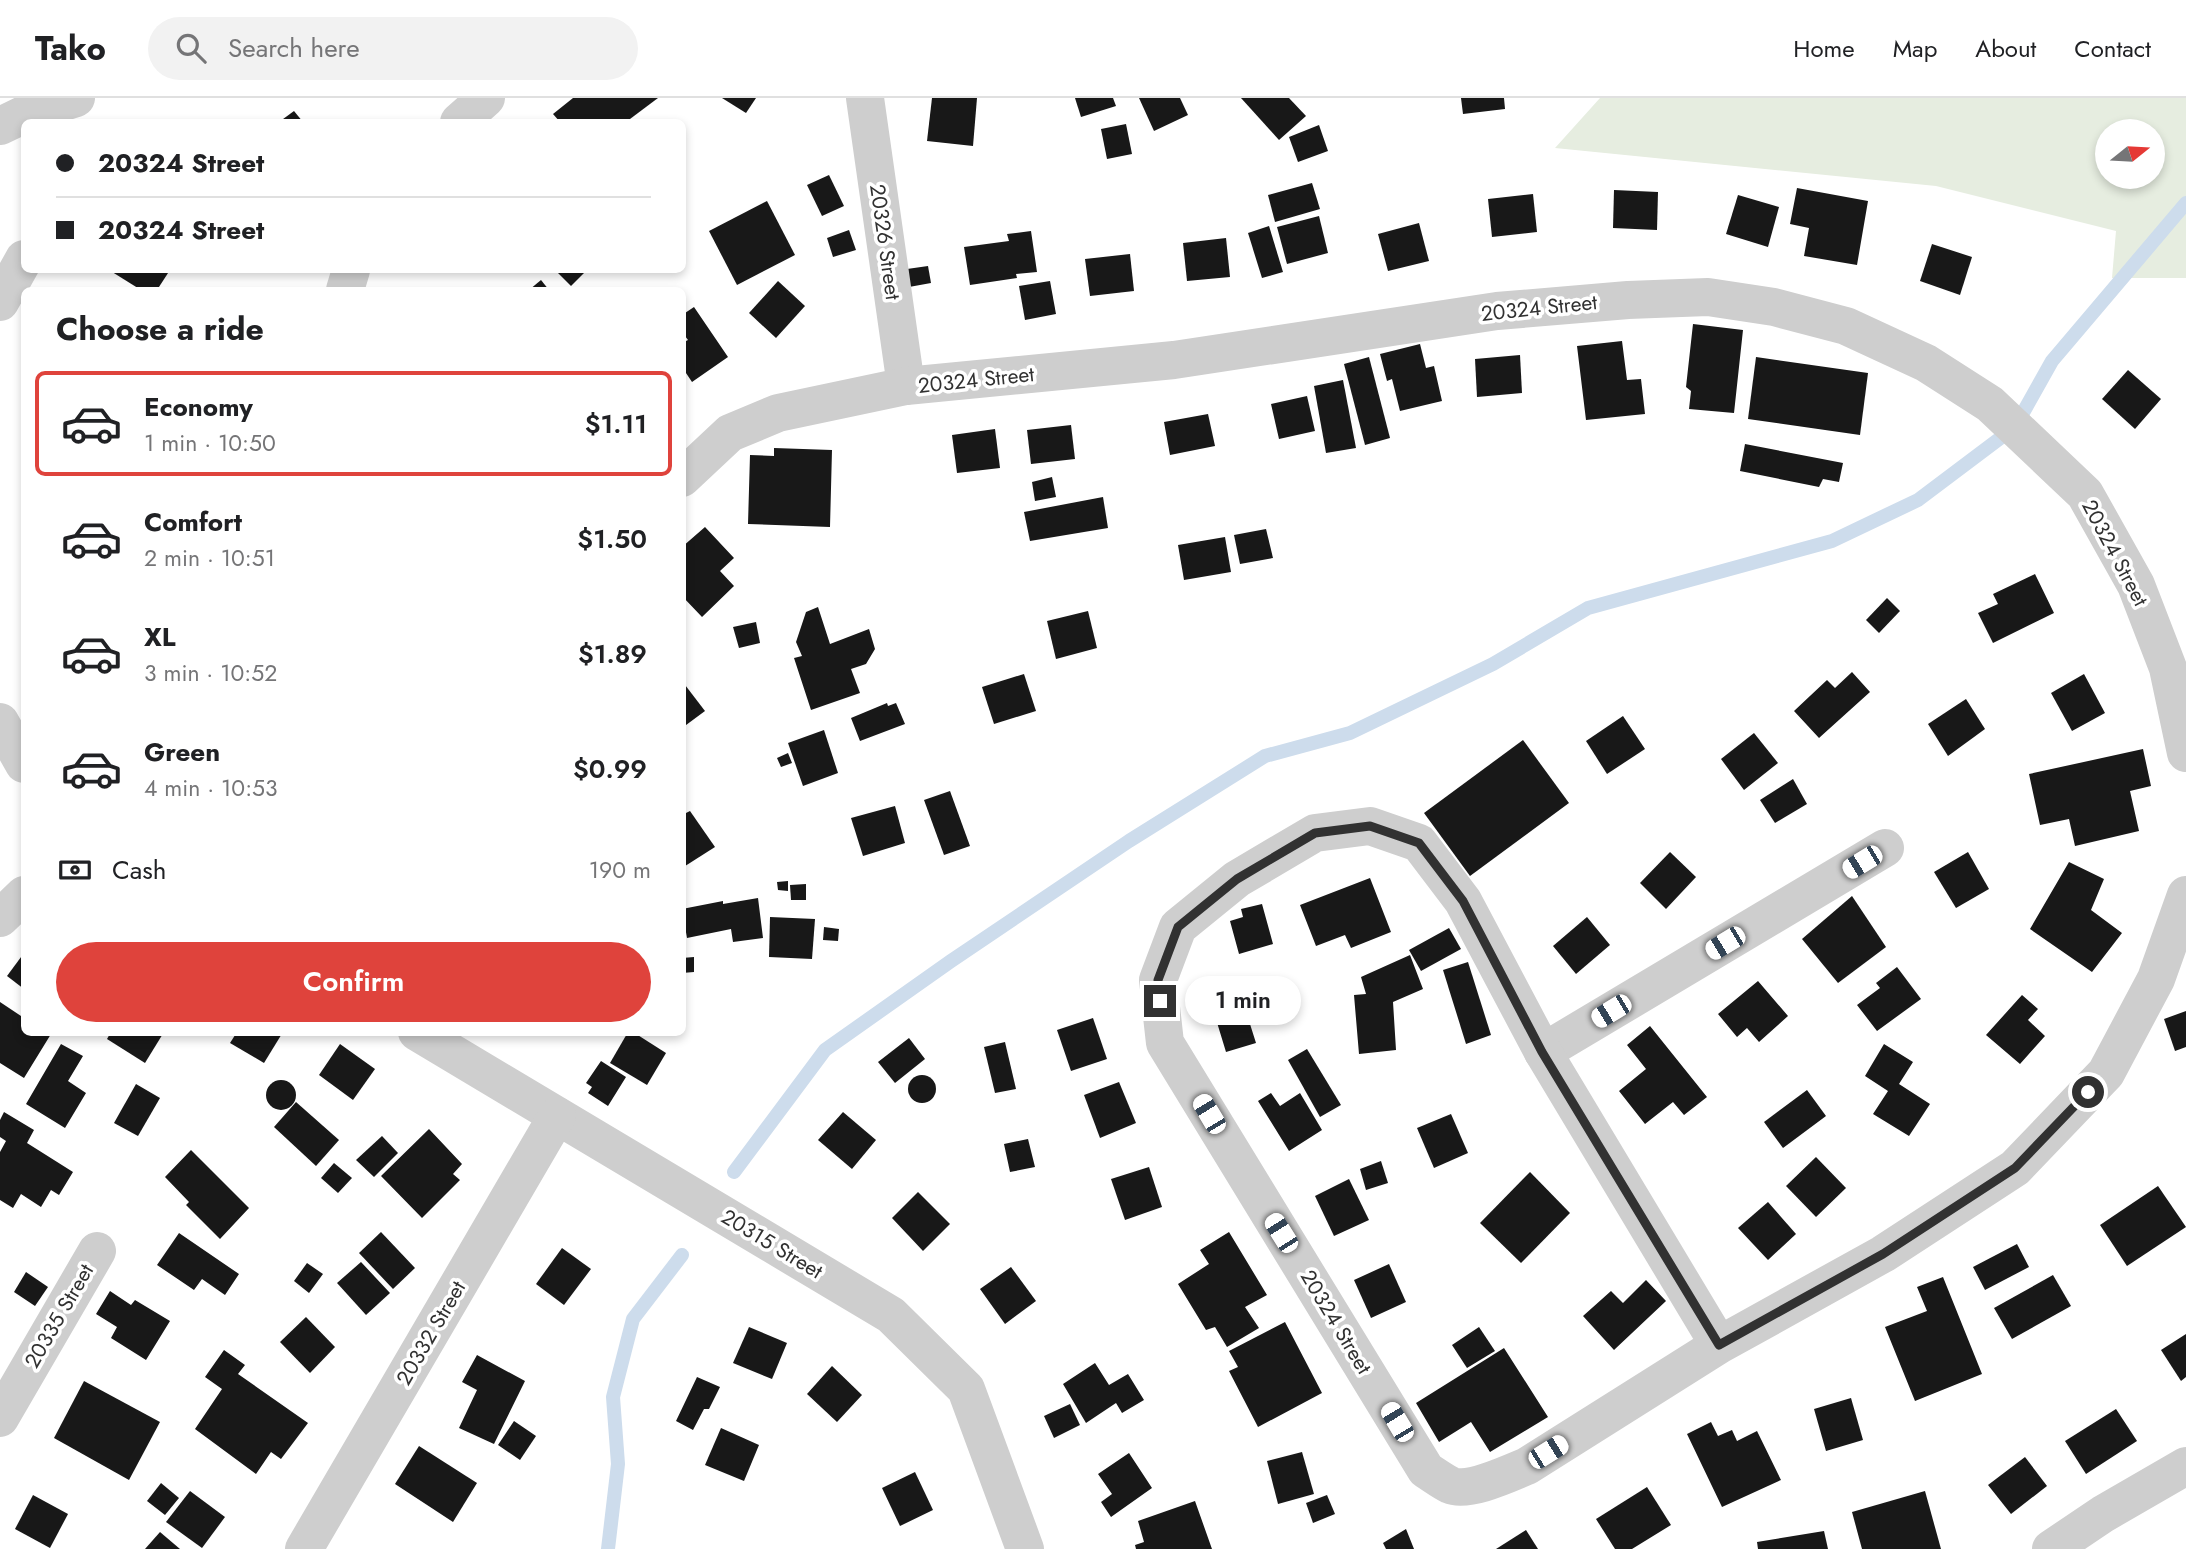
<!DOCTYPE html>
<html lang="en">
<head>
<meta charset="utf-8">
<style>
  body { margin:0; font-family:Jost,sans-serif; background:#f2f2f2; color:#202124; height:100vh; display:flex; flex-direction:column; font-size:26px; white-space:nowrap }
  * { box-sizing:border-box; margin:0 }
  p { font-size:23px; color:#757577 }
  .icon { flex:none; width:38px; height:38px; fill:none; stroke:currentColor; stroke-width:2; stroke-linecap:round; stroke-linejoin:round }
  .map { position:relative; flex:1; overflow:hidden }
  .drawer { position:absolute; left:21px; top:189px; width:665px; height:749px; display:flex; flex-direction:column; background:#fff; border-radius:10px; box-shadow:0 4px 10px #0003 }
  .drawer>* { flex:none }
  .guide { position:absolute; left:21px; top:21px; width:665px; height:154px; border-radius:10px; box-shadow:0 4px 10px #0003; display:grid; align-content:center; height:154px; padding:0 35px; background:#fff }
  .needle { width:46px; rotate:72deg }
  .fabs { position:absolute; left:2095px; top:21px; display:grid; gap:14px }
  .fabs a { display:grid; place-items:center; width:70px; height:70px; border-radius:50%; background:#fff; box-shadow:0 4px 10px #0003; font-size:35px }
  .end { position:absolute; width:32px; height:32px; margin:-16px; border:9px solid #313131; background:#fff; box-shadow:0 0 0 4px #fff }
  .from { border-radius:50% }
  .bubble { position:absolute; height:49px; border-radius:24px; background:#fff; box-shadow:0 4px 10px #0003; font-size:23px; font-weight:600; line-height:49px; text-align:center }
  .car { position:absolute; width:21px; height:42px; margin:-21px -10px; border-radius:9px; box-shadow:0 0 5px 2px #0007; background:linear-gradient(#fff 24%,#345 0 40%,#fff 0 76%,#345 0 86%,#fff 0) }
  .guide b { display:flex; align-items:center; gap:24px; height:66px; font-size:26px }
  .guide b+b { border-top:2px solid #e0e0e0 }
  .guide i { width:18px; height:18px; background:#202124 }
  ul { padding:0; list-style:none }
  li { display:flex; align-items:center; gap:21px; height:105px; margin:0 14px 10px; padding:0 21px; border:4px solid transparent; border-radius:10px }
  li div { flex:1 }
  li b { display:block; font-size:26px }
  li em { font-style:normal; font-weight:600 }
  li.active { border-color:#df433c }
  li>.icon { width:63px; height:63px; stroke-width:1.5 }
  h2 { padding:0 35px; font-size:32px; line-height:84px }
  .pay { display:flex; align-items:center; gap:18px; height:77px; padding:0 35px; font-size:26px }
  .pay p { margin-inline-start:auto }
  .action { display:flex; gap:14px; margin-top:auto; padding:14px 35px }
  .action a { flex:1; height:80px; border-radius:42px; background:#df433c; color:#fff; font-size:28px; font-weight:600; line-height:80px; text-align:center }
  header { display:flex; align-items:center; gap:42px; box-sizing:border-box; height:98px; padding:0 35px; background:#fff; border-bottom:2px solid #e0e0e0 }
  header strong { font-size:33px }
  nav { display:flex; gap:38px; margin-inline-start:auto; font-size:24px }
  .search { width:490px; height:63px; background:#f2f2f2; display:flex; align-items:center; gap:18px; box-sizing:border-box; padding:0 24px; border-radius:38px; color:#757577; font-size:26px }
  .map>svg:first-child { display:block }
</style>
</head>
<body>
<header>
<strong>Tako</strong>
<div class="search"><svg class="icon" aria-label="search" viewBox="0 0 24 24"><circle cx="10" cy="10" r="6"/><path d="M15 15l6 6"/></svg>Search here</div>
<nav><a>Home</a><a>Map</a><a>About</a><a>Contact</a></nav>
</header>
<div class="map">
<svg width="2186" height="1451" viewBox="0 0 2186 1451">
  <rect width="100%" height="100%" fill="#fff"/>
  <!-- green -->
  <path fill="#e6ede0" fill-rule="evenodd" d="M1600 0H2186V180H2112L2116 133 1936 88 1555 50ZM2107 33H2152V79H2107Z"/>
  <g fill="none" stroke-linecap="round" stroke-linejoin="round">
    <!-- stream -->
    <g stroke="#cddcec" stroke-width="14">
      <path d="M734 1074 825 952 951 863 1129 743 1265 658 1350 635 1493 566 1588 510 1832 443 1918 402 2015 329 2052 263 2186 105"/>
      <path d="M608 1451 618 1366 613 1299 633 1221 682 1157"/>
    </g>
  </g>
  <!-- building -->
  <g fill="#181818">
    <path d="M573 0H658L626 24H560L553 16Z"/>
    <path d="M722 0H756L746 15Z"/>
    <path d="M932 0H977L973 48 927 43Z"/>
    <path d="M1075 0H1113L1116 8 1081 19Z"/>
    <path d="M1139 0H1180L1188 17 1154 33Z"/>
    <path d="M1241 0H1289L1306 18 1279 42Z"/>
    <path d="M1461 0H1504L1505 11 1463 16Z"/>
    <path d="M294 13 303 24H279Z"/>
    <path d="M1126 26 1132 56 1107 61 1101 31Z"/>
    <path d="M1319 27 1328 53 1298 64 1289 39Z"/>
    <path d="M829 77 844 108 822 118 807 87Z"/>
    <path d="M1312 85 1320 111 1275 124 1268 97Z"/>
    <path d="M1797 90 1868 103 1857 167 1804 158 1809 130 1790 126Z"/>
    <path d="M1614 92 1658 94 1657 132 1613 130Z"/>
    <path d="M1533 96 1537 134 1492 139 1488 101Z"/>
    <path d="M1738 97 1779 109 1768 149 1726 136Z"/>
    <path d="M767 103 795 157 737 187 709 133Z"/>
    <path d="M1319 118 1328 155 1287 166 1277 129Z"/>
    <path d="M1419 125 1429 163 1388 173 1378 136Z"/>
    <path d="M1269 128 1283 174 1262 180 1248 135Z"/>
    <path d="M849 132 856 152 833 159 827 140Z"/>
    <path d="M1031 133 1037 174 1016 176 1017 180 970 187 964 149 1009 143 1007 136Z"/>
    <path d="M1226 140 1230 179 1187 183 1183 145Z"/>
    <path d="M1932 146 1972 159 1960 197 1920 183Z"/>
    <path d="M1130 156 1134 193 1090 198 1085 161Z"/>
    <path d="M928 168 931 185 909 189 907 171Z"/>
    <path d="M109 172H170L157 192H141Z"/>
    <path d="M555 172H587L571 188Z"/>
    <path d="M541 182 549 192H529Z"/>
    <path d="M778 183 805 208 776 240 749 215Z"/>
    <path d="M1050 183 1056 216 1025 222 1019 188Z"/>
    <path d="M694 209 728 259 692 284 682 269V245L688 242 682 234V217Z"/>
    <path d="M1693 226 1743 232 1734 315 1689 311 1691 293 1686 289Z"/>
    <path d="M1622 243 1627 282 1641 281 1645 316 1586 322 1577 248Z"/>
    <path d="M1420 246 1426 270 1434 268 1442 303 1400 313 1392 281 1387 283 1380 256Z"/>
    <path d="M1520 257 1522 295 1477 299 1475 261Z"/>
    <path d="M1369 259 1390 340 1365 347 1344 266Z"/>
    <path d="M1756 259 1868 275 1860 337 1748 321Z"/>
    <path d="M2128 272 2161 301 2135 331 2102 301Z"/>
    <path d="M1343 282 1356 350 1326 355 1314 288Z"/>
    <path d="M1307 298 1315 333 1279 341 1271 306Z"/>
    <path d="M1208 316 1215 348 1170 357 1164 324Z"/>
    <path d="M1071 327 1075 361 1031 366 1027 332Z"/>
    <path d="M995 331 1000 370 957 375 952 337Z"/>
    <path d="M1745 346 1843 365 1839 384 1823 381 1819 389 1740 373Z"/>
    <path d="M774 350 832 352 830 429 748 426 750 357 774 358Z"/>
    <path d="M1052 379 1056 399 1035 403 1032 384Z"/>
    <path d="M1103 399 1108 430 1030 443 1024 414Z"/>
    <path d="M705 429 734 460 720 473 734 488 702 519 682 498V485L686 482 682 479V449Z"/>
    <path d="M1266 431 1273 460 1240 466 1234 437Z"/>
    <path d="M1225 439 1231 474 1184 482 1178 447Z"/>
    <path d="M2035 476 2054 515 1993 545 1978 515 1998 506 1993 496Z"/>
    <path d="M1887 500 1900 513 1879 535 1866 522Z"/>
    <path d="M818 509 830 546 869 531 875 551 866 566 851 571 860 595 811 612 794 560 802 558 796 544 806 514Z"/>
    <path d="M1088 513 1097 550 1056 561 1047 523Z"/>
    <path d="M756 524 760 545 739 550 733 529Z"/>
    <path d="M1852 574 1870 594 1819 640 1794 613 1827 582 1835 590Z"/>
    <path d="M1024 576 1036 613 994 626 982 589Z"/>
    <path d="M2084 576 2105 615 2072 633 2051 595Z"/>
    <path d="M682 583 705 613 682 630Z"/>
    <path d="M1966 601 1985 631 1948 658 1928 626Z"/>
    <path d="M887 605 888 608 896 605 905 626 860 643 851 620Z"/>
    <path d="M1623 618 1645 651 1607 676 1586 643Z"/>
    <path d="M824 632 838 675 803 688 788 645Z"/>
    <path d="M1754 635 1778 665 1744 692 1721 661Z"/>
    <path d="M1523 642 1569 705 1470 778 1424 715Z"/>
    <path d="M2143 651 2151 688 2130 693 2139 733 2075 748 2069 721 2040 727 2029 676Z"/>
    <path d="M788 655 792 665 781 669 777 660Z"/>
    <path d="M1793 681 1807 706 1775 725 1760 702Z"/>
    <path d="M950 693 970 748 944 757 924 702Z"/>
    <path d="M895 708 905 745 863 758 851 720Z"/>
    <path d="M690 713 715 749 682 770V717Z"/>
    <path d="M1670 754 1696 779 1666 811 1640 785Z"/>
    <path d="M1968 754 1989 791 1956 810 1934 774Z"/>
    <path d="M2069 764 2104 781 2091 812 2122 835 2092 874 2030 831Z"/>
    <path d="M1370 780 1391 834 1351 850 1345 837 1316 848 1300 807Z"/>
    <path d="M788 783V793L778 792 777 784Z"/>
    <path d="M806 786V802H791L790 787Z"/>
    <path d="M1852 798 1886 849 1838 885 1802 841Z"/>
    <path d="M758 800 763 840 733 844 731 831 687 840 682 811 723 803V806Z"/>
    <path d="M1262 806 1273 846 1239 856 1230 823 1243 819 1241 811Z"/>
    <path d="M770 819 815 821 812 861 769 859Z"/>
    <path d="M1587 819 1610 847 1576 876 1553 848Z"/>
    <path d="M824 829 839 831 838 843 823 842Z"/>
    <path d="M1449 830 1461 851 1421 873 1409 852Z"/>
    <path d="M24 855V891L7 878Z"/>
    <path d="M1410 857 1423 891 1393 904 1396 952 1359 956 1354 897 1366 896 1361 879Z"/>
    <path d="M694 859V874L682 875V860Z"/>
    <path d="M1468 864 1491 937 1466 946 1443 872Z"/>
    <path d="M1897 869 1921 901 1877 933 1857 907 1880 890 1876 885Z"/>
    <path d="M1244 883 1257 924 1250 926 1256 945 1226 954 1208 895Z"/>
    <path d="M1758 883 1788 918 1759 944 1747 930 1737 939 1718 916Z"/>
    <path d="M2022 897 2038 911 2028 922 2045 938 2020 966 1986 937Z"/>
    <path d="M0 904 24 920V934L51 936 24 980 0 965Z"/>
    <path d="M2186 913V949L2175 953 2164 921Z"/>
    <path d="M1093 920 1107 961 1071 973 1057 932Z"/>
    <path d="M1650 928 1707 999 1684 1017 1673 1004 1645 1026 1619 993 1646 971 1627 947Z"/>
    <path d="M111 934H164L145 965 107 941Z"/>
    <path d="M237 934H283L264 965 230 945Z"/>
    <path d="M628 934H633L666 955 647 987 610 965Z"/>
    <path d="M909 940 925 961 895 985 878 964Z"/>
    <path d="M1005 944 1016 991 995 995 984 949Z"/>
    <path d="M61 946 83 958 68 983 86 995 65 1030 26 1006Z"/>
    <path d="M340 946 375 971 353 1002 319 977Z"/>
    <path d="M1884 946 1913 964 1899 986 1930 1006 1909 1038 1873 1016 1888 993 1865 978Z"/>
    <path d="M1307 951 1341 1007 1320 1019 1288 962Z"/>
    <path d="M601 963 626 979 608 1008 588 995 592 989 586 985Z"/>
    <circle cx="922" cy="991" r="14"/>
    <circle cx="281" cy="997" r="15"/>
    <path d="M1119 984 1136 1025 1100 1040 1084 997Z"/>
    <path d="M136 986 160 1000 138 1038 114 1025Z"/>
    <path d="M1807 992 1826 1018 1783 1050 1764 1024Z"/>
    <path d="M1271 995 1280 1008 1300 995 1322 1032 1289 1053 1258 1003Z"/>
    <path d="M296 1004 339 1042 316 1068 274 1029Z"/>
    <path d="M4 1014 34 1032 27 1045 73 1074 59 1097 51 1092 41 1109 21 1096 13 1110 0 1102V1054L6 1043 0 1039V1022Z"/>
    <path d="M843 1014 876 1042 852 1071 818 1042Z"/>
    <path d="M1451 1016 1468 1055 1434 1070 1417 1030Z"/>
    <path d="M429 1031 462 1066 453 1076 460 1082 422 1120 381 1078Z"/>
    <path d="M382 1038 398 1055 374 1079 356 1062Z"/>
    <path d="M1028 1041 1035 1069 1010 1074 1004 1046Z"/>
    <path d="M191 1052 249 1110 220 1141 186 1107 189 1104 165 1079Z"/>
    <path d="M1816 1059 1846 1090 1816 1119 1786 1088Z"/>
    <path d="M1381 1063 1388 1085 1366 1092 1360 1071Z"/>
    <path d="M334 1065 352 1080 338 1095 321 1080Z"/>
    <path d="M1149 1069 1162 1109 1125 1122 1111 1081Z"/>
    <path d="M1530 1074 1570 1115 1521 1165 1480 1125Z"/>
    <path d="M1349 1081 1369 1122 1334 1138 1315 1098Z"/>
    <path d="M2158 1088 2186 1129 2127 1168 2100 1127Z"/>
    <path d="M918 1094 950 1126 923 1153 892 1120Z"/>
    <path d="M1768 1104 1796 1136 1768 1162 1738 1130Z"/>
    <path d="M381 1134 415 1170 393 1191 359 1155Z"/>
    <path d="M1229 1134 1267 1197 1245 1209 1259 1230 1227 1249 1215 1229 1206 1232 1178 1186 1209 1166 1200 1152Z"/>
    <path d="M179 1135 239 1176 225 1197 202 1181 194 1192 157 1167Z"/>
    <path d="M2017 1146 2029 1169 1985 1192 1973 1169Z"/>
    <path d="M562 1150 591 1171 564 1207 536 1186Z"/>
    <path d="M361 1164 390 1195 366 1217 337 1185Z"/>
    <path d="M307 1165 323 1176 309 1195 294 1183Z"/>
    <path d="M1389 1166 1406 1204 1371 1220 1354 1182Z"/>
    <path d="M1011 1169 1036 1203 1005 1226 980 1191Z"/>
    <path d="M26 1174 48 1189 35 1208 14 1194Z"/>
    <path d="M2053 1177 2071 1208 2012 1241 1994 1210Z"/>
    <path d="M1943 1179 1982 1276 1915 1303 1885 1229 1927 1213 1917 1189Z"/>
    <path d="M1646 1182 1666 1203 1614 1252 1583 1218 1611 1193 1623 1205Z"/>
    <path d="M110 1193 131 1207 135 1202 170 1223 146 1262 111 1240 117 1229 96 1216Z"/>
    <path d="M306 1219 335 1249 310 1275 280 1244Z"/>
    <path d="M1285 1224 1322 1295 1258 1329 1229 1273 1238 1269 1229 1253Z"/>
    <path d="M749 1229 787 1245 772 1281 733 1265Z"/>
    <path d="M1479 1229 1495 1253 1467 1270 1452 1247Z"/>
    <path d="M2186 1236V1279L2181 1283 2161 1252Z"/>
    <path d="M1504 1250 1548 1319 1490 1354 1471 1324 1439 1344 1416 1305Z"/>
    <path d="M224 1252 245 1267 238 1276 308 1325 281 1361 271 1354 256 1376 195 1331 222 1291 205 1279Z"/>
    <path d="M477 1257 525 1283 494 1346 459 1330 477 1292 462 1284Z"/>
    <path d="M1095 1265 1109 1287 1128 1276 1144 1302 1122 1315 1116 1305 1086 1325 1063 1286Z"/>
    <path d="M832 1268 862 1297 837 1324 807 1296Z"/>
    <path d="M697 1279 720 1289 709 1311H704L693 1332 676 1323Z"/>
    <path d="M84 1283 160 1324 129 1382 54 1340Z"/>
    <path d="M1851 1300 1863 1342 1826 1353 1814 1311Z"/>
    <path d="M1070 1306 1080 1327 1054 1340 1044 1318Z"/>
    <path d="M2116 1311 2137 1343 2086 1376 2065 1343Z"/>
    <path d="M514 1323 536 1338 520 1362 498 1347Z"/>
    <path d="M1711 1324 1718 1338 1732 1332 1737 1343 1757 1333 1781 1382 1722 1409 1687 1336Z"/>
    <path d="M721 1330 759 1347 744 1383 705 1367Z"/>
    <path d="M419 1348 477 1385 453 1424 395 1386Z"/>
    <path d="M1302 1354 1314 1396 1278 1406 1267 1363Z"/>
    <path d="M1129 1355 1152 1390 1111 1419 1101 1404 1112 1396 1098 1376Z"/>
    <path d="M2025 1359 2047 1388 2011 1416 1988 1387Z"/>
    <path d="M915 1374 933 1412 900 1428 882 1390Z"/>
    <path d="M161 1385 179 1400 165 1417 147 1403Z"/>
    <path d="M1647 1389 1671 1427 1632 1451H1615L1596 1421Z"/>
    <path d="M190 1393 225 1419 202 1450 166 1424Z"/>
    <path d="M1925 1393 1941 1451H1862L1852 1414Z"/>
    <path d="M33 1397 68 1416 50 1450 15 1431Z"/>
    <path d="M1327 1397 1335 1416 1313 1425 1306 1405Z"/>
    <path d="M1195 1403 1212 1451H1136L1135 1447 1144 1444 1138 1423Z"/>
    <path d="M1406 1431 1414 1451H1386L1383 1445Z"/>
    <path d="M1526 1432 1538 1451H1496Z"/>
    <path d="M1824 1433 1828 1451H1758L1757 1444Z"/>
    <path d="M160 1434 180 1451H145Z"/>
  </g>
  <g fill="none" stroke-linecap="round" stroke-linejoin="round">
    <!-- minor -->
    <g stroke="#cecece" stroke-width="38">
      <path d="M865 0 906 288"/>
      <path d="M459 24 486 0"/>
      <path d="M0 28 25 16 76 0"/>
      <path d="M345 192 351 172"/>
      <path d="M0 204 24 161"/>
      <path d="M682 380 730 335 778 315 906 288 1174 262 1497 213 1628 202 1708 199 1774 209 1846 228 1926 265 1990 306 2085 396 2136 487 2168 570 2186 655"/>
      <path d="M0 624 24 666"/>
      <path d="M0 820 24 797"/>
      <path d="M417 934 891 1217 966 1291 1025 1451"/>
      <path d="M1543 954 1885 750"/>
      <path d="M1719 1247 1543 954 1463 803 1419 745 1370 728 1315 735 1237 781 1178 829 1158 882 1165 945 1426 1372C1434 1377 1442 1383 1450 1387 1468 1395 1510 1375 1527 1368L1719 1247 1883 1156 2015 1070 2106 975 2156 881 2186 797"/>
      <path d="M0 1320 97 1153"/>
      <path d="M304 1451 557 1018"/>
      <path d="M2051 1451 2103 1416 2186 1368"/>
    </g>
  </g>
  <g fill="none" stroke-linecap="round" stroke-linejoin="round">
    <!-- route -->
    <path stroke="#313131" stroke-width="9" d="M1160 903 1158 882 1178 829 1237 781 1315 735 1370 728 1419 745 1463 803 1542 954 1719 1247 1883 1156 2015 1070 2088 994"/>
  </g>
  <g text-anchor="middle" stroke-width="7" stroke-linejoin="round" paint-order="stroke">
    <!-- street labels -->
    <g font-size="21" fill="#313131" stroke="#fff">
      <text transform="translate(885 144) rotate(82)" y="7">20326 Street</text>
      <text transform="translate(1539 210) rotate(-6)" y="7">20324 Street</text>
      <text transform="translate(976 282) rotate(-6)" y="7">20324 Street</text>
      <text transform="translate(2115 455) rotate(62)" y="7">20324 Street</text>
      <text transform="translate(772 1146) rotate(31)" y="7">20315 Street</text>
      <text transform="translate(59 1218) rotate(-60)" y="7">20335 Street</text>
      <text transform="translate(1336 1224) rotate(59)" y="7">20324 Street</text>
      <text transform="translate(431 1235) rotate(-60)" y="7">20332 Street</text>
    </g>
  </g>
</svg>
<div class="fabs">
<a><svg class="needle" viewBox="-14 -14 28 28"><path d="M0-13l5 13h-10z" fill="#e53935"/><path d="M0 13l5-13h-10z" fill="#757577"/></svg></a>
</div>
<i class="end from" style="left:2088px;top:994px"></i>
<i class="end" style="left:1160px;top:903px"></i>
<div class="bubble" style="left:1185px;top:878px;width:116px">1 min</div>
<i class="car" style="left:1862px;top:764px;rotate:239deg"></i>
<i class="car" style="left:1725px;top:845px;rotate:239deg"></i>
<i class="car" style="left:1611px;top:913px;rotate:239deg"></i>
<i class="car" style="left:1209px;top:1016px;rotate:329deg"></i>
<i class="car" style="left:1281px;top:1135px;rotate:328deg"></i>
<i class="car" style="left:1397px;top:1324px;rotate:329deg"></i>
<i class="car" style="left:1548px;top:1354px;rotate:58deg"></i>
<div class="guide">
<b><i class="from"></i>20324 Street</b>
<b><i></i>20324 Street</b>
</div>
<section class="drawer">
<h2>Choose a ride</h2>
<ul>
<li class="active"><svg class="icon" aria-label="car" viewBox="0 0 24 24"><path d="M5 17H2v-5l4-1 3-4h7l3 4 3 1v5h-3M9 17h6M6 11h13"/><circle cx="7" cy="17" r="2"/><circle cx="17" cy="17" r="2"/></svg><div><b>Economy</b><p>1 min · 10:50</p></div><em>$1.11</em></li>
<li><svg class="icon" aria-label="car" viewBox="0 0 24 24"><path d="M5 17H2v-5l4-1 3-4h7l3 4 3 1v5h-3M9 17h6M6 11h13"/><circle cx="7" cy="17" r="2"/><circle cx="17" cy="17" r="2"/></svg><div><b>Comfort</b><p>2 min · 10:51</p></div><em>$1.50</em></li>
<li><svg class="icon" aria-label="car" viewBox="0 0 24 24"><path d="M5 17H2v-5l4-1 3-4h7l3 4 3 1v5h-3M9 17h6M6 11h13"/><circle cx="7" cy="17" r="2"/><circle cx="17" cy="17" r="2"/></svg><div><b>XL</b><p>3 min · 10:52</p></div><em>$1.89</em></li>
<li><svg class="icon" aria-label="car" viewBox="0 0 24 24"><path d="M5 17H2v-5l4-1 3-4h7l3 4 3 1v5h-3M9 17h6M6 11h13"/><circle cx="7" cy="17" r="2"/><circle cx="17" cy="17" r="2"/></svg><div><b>Green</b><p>4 min · 10:53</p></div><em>$0.99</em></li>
</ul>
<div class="pay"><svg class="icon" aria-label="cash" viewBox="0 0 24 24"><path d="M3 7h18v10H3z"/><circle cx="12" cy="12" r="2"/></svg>Cash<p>190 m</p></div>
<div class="action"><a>Confirm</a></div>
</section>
</div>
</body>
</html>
